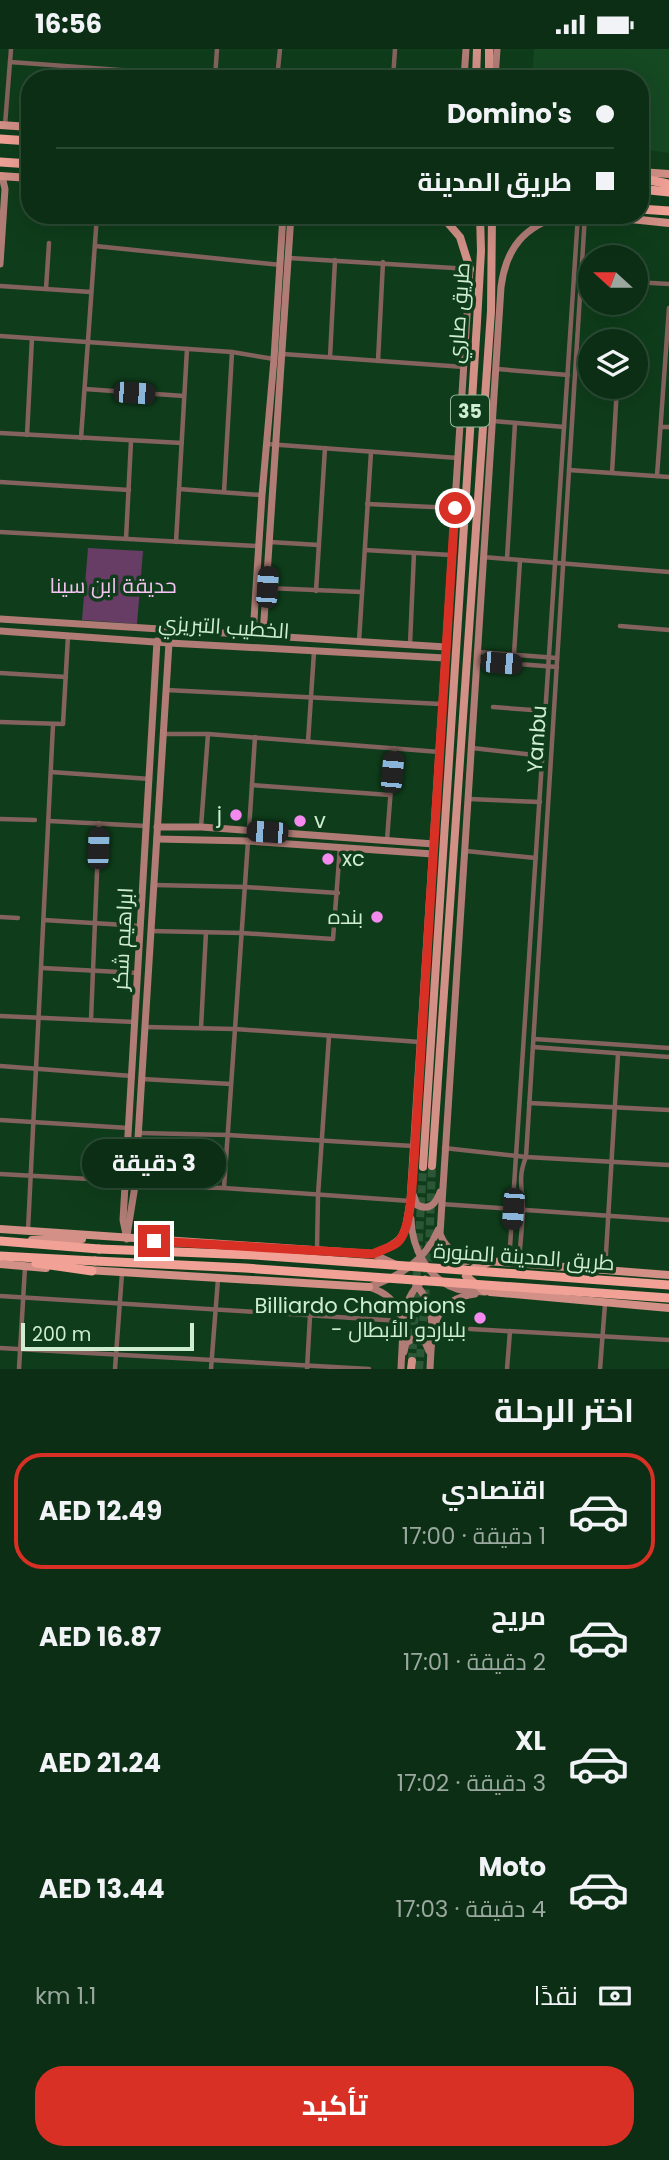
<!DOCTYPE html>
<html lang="ar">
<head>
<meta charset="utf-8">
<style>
  body { margin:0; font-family:Poppins,Cairo,sans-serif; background:#14361d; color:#f1f3f6; direction:rtl; height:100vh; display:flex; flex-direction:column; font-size:26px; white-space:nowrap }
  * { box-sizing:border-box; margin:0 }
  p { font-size:23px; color:#9aa8a0 }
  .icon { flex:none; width:38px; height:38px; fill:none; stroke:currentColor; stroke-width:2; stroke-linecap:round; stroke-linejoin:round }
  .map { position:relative; height:1320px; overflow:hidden; direction:ltr }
  .side { display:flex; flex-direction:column; background:#0b2e14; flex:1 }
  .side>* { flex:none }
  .top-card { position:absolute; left:21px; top:21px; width:628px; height:154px; border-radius:28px; box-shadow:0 7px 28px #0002,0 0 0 2px #2b4a34; direction:rtl; display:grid; align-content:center; height:154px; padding:0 35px; background:#0b2e14 }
  .needle { width:46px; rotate:291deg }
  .tools { position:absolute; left:578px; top:196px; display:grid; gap:14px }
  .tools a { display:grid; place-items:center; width:70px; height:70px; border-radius:50%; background:#0b2e14; box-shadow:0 7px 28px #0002,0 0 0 2px #2b4a34; font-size:35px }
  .scale { position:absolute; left:21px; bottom:18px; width:173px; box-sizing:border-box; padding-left:7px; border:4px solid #ceedd1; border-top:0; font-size:19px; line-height:24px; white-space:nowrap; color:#ceedd1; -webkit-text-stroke:5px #0f3d1b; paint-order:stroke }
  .end { position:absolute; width:32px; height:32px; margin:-16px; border:9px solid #d93025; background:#fff; box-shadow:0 0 0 4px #fff }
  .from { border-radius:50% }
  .bubble { position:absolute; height:49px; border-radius:24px; background:#0b2e14; box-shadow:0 7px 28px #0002,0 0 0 2px #2b4a34; font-size:23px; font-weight:700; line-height:49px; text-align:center; direction:rtl }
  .car { position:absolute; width:21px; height:42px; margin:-21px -10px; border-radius:9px; box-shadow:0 0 5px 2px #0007; background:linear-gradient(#222 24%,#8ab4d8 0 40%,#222 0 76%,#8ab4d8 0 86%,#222 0) }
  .top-card b { display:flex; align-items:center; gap:24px; height:66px; font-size:26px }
  .top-card b+b { border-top:2px solid #2b4a34 }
  .top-card i { width:18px; height:18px; background:#f1f3f6 }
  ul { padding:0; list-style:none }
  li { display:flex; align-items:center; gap:21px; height:116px; margin:0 14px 10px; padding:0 21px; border:4px solid transparent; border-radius:28px }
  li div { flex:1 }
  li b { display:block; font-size:26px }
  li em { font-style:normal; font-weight:700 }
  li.on { border-color:#d93025 }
  li>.icon { width:63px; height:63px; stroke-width:1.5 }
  h2 { padding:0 35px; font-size:32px; line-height:84px }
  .pay { display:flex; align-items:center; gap:18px; height:77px; padding:0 35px; font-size:26px }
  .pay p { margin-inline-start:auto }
  .button { display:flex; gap:14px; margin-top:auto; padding:14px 35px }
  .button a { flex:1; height:80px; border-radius:28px; background:#d93025; color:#fff; font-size:28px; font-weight:700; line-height:80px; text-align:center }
  .status { display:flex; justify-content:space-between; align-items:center; height:49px; padding:0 35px; background:#0b2e14; direction:ltr }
  .status svg { height:19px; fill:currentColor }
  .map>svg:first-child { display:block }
</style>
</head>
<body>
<div class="status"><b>16:56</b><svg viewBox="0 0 49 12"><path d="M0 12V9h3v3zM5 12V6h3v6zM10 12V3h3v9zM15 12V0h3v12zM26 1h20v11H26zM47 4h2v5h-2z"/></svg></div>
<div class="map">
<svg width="669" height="1320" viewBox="0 0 669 1320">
  <rect width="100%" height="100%" fill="#0f3d1b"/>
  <!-- built -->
  <path fill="#154922" d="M534 0H669V104L641 100 640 30H532Z"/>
  <!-- green -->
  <path fill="#673d65" d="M88 499 143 502 137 575 82 571Z"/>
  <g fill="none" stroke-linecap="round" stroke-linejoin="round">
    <!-- primary-tunnel -->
    <g stroke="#2c5736" stroke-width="8" stroke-dasharray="8 4" stroke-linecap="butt">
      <path d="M412 1312 423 1118"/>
      <path d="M419 1320 429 1203 432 1117"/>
    </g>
    <!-- street -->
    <g stroke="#84635e" stroke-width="4.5">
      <path d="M10 13 215 28"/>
      <path d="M215 29 217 0"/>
      <path d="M277 30 280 0"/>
      <path d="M393 30 395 0"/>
      <path d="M5 76 11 0"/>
      <path d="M95 197 281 216"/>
      <path d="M289 209 470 220"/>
      <path d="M635 233 669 235"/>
      <path d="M0 237 91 243"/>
      <path d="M46 240 49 194"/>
      <path d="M0 287 232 303 274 310"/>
      <path d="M283 305 464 318"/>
      <path d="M330 308 335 211"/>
      <path d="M378 312 383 213"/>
      <path d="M497 320 568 326"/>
      <path d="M85 340 184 347"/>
      <path d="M493 372 564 378"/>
      <path d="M661 378H669"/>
      <path d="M0 384 182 394"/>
      <path d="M27 386 32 289"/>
      <path d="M81 389 97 166"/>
      <path d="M267 395 458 409"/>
      <path d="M569 421 669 428"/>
      <path d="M612 424 617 338"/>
      <path d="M657 427 669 259"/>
      <path d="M0 433 129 441"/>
      <path d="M179 440 261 446"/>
      <path d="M224 443 232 303"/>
      <path d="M367 455 454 459"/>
      <path d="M0 483 258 497"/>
      <path d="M126 490 131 392"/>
      <path d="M176 493 187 300"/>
      <path d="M270 493 319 496"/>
      <path d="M365 501 451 506"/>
      <path d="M483 508 669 523"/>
      <path d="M507 510 515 374"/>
      <path d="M267 539 362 543"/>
      <path d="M316 542 325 399"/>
      <path d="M620 577 669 581"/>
      <path d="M359 592 371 403"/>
      <path d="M410 595 414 504"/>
      <path d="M478 603 557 609"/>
      <path d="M514 605 520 511"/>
      <path d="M478 612 557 618"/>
      <path d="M0 624 66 628"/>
      <path d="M166 641 441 655"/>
      <path d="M493 658 546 662"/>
      <path d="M0 673 63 675 68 587"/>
      <path d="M164 685H208L440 703"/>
      <path d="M308 693 314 603"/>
      <path d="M472 699 543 707"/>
      <path d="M51 723 150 730"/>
      <path d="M252 736 390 746"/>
      <path d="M469 750 540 753"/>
      <path d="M0 770 35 771"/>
      <path d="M49 772 146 777"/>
      <path d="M201 778 208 685"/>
      <path d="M249 781 255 688"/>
      <path d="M387 791 394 699"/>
      <path d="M466 802 536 809"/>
      <path d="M154 836 245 838 338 844"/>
      <path d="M0 868 18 869"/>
      <path d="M44 871 141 877"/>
      <path d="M151 882 242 884 333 890 340 798"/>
      <path d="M42 919 139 924"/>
      <path d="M0 967 135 973"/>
      <path d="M91 971 99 774"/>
      <path d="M145 978 235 980 420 993"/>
      <path d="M201 979 206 883"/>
      <path d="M534 990 669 999"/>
      <path d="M533 998 669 1008"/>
      <path d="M0 1017 132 1027"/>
      <path d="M142 1030 231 1035"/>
      <path d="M529 1054 669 1061"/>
      <path d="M0 1071 129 1079"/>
      <path d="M139 1084 228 1086 413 1097"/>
      <path d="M444 1099 526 1108 669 1116"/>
      <path d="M0 1125 125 1132"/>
      <path d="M135 1137 224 1139 410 1152"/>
      <path d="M224 1139 248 792"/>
      <path d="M441 1155 669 1171"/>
      <path d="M28 1181 53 676"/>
      <path d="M317 1201 318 1146 329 987"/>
      <path d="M509 1213 578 166"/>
      <path d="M519 1213C520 1197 522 1180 523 1163 523 1140 517 1130 526 1108L585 166"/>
      <path d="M605 1221 618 1005"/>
      <path d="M0 1247 401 1272"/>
      <path d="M470 1280 669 1291"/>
      <path d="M0 1299 369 1320"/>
      <path d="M19 1320 25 1218"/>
      <path d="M115 1320 122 1224"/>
      <path d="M211 1320 218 1230"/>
      <path d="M307 1320 310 1267"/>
      <path d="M507 1320 510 1282"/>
      <path d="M600 1320 605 1255"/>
    </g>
    <!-- secondary -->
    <g stroke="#b07c75" stroke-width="7">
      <path d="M464 30 466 0"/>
      <path d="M495 30 497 0"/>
      <path d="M0 215 5 140 2 127"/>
      <path d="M0 570 446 598"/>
      <path d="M0 582 169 594 445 609"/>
      <path d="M253 586 262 446 274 310 283 166"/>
      <path d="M263 586 291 166"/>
      <path d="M157 778H201L434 795"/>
      <path d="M157 790 248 792 433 805"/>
      <path d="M413 1145 417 1156C429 1162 436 1155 440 1143"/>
      <path d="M411 1170C412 1199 427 1230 457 1240 466 1242 476 1242 485 1243"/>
      <path d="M127 1186 135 1137 169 594"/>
      <path d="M127 1190 123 1171 157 592"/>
      <path d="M373 1205C407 1190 404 1187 410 1152L470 220"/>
      <path d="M373 1205 395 1215"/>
      <path d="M488 1212C466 1208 449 1208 440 1185L501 238C506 199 524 177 563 166"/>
      <path d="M444 1219 469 1212"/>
      <path d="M416 1236C429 1250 432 1263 432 1282"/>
      <path d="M369 1238C400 1227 425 1212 438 1181"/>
      <path d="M369 1238C411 1251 402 1285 401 1320"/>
      <path d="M403 1272C406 1255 410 1241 425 1230"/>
      <path d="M404 1303 406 1294 414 1289 425 1293 429 1302"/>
      <path d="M430 1320C432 1282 431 1251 475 1245"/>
    </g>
    <!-- primary -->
    <g stroke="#d29086" stroke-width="8">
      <path d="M476 30 477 0"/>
      <path d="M489 30V0"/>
      <path d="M0 76 30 78"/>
      <path d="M640 123 669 125"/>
      <path d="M0 127 30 129"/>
      <path d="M441 166 460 188 470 220"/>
      <path d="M592 166 669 174"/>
      <path d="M432 1117 491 262 492 166"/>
      <path d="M423 1118 477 273 481 202 480 166"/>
      <path d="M0 1180 373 1205"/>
      <path d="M32 1191 82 1190"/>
      <path d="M488 1212 669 1226"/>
      <path d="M0 1215 46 1219"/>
      <path d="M87 1221 369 1238"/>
      <path d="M484 1242 466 1227 474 1219 492 1212"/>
      <path d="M490 1243 669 1259"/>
      <path d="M411 1320 412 1312"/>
    </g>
    <!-- highway -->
    <g stroke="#f1a196" stroke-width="9">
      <path d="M0 90 30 92"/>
      <path d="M0 113 30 115"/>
      <path d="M640 129 669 135"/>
      <path d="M640 140 669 143"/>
      <path d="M640 160 669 162"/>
      <path d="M0 1192 99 1200"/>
      <path d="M0 1207 95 1212"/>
      <path d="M36 1214 92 1222"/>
    </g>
    <!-- highway-bridge -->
    <g stroke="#f1a196" stroke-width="9">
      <path d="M99 1200 254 1206 669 1236"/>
      <path d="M95 1212 245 1219 669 1249"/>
    </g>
  </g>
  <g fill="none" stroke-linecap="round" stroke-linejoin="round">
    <!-- route -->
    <path stroke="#d93025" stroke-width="9" d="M154 1192 373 1205C381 1201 392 1198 398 1193 412 1180 412 1131 414 1112L455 459"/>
  </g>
  <!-- markers -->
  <g fill="#f489f0" stroke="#0f3d1b" stroke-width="2.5">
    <circle cx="236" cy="766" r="7"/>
    <circle cx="300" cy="772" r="7"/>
    <circle cx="328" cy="810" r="7"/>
    <circle cx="377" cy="868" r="7"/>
    <circle cx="480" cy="1269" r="7"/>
  </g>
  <g text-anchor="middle" stroke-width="7" stroke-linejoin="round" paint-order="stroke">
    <!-- shield labels -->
    <rect fill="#0f3d1b" stroke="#95b89a" stroke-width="2" x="451" y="346.5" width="38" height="31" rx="5"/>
    <g font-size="19" font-weight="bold" fill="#ceedd1">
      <text x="470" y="369">35</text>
    </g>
    <!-- street labels -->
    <g font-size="21" fill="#ceedd1" stroke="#0f3d1b">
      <text transform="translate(459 264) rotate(-86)" y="7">طريق صاري</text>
      <text transform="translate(224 578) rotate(4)" y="7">الخطيب التبريزي</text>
      <text transform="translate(537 690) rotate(-86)" y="7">Yanbu</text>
      <text transform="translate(123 890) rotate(-87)" y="7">ابراهيم شكر</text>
      <text transform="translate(524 1208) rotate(4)" y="7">طريق المدينة المنورة</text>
    </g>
    <!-- park labels -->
    <g font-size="21" fill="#f5c2f2" stroke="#0f3d1b">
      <text x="113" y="544">حديقة ابن سينا</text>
    </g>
    <!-- poi labels -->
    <g font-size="21" fill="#ceedd1" stroke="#0f3d1b" text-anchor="end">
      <text x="222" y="773">j</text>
      <text x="314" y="779" text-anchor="start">v</text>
      <text x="342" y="817" text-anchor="start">xc</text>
      <text x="363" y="875">بنده</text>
      <text x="466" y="1264">Billiardo Champions<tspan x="466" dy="24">- بلياردو الأبطال</tspan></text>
    </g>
  </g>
</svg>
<div class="tools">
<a><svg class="needle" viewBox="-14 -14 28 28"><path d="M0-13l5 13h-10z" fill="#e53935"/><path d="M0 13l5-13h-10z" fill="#9aa8a0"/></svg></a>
<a><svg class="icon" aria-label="layers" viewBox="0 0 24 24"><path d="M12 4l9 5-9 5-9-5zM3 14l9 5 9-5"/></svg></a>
</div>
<div class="scale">200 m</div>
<i class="end from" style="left:455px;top:459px"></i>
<i class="end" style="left:154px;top:1192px"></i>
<div class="bubble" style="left:82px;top:1090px;width:144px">3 دقيقة</div>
<i class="car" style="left:134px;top:344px;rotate:94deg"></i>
<i class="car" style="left:267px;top:538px;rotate:4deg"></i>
<i class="car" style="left:501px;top:614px;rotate:95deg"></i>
<i class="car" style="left:392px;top:723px;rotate:5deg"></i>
<i class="car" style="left:267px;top:783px;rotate:274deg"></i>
<i class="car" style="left:98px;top:799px;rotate:2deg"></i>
<i class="car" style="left:513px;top:1160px;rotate:184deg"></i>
<div class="top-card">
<b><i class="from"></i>Domino's</b>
<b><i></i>طريق المدينة</b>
</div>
</div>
<section class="side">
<h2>اختر الرحلة</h2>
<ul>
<li class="on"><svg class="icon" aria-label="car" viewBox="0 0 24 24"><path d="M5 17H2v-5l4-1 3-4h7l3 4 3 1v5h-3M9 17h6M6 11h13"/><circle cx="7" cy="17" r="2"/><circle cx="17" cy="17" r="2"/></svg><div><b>اقتصادي</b><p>1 دقيقة · 17:00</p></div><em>AED 12.49</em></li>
<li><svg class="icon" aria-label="car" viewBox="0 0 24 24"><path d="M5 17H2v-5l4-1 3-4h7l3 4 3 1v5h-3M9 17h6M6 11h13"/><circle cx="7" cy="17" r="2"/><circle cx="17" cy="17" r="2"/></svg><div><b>مريح</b><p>2 دقيقة · 17:01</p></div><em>AED 16.87</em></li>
<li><svg class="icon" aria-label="car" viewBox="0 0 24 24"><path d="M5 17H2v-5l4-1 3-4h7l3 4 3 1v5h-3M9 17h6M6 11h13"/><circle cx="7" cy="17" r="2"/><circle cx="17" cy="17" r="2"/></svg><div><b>XL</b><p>3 دقيقة · 17:02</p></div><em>AED 21.24</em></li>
<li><svg class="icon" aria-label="car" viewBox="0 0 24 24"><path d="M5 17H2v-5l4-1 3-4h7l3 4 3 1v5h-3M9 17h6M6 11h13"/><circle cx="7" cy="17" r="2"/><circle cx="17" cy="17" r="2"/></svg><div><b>Moto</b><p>4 دقيقة · 17:03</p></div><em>AED 13.44</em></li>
</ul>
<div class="pay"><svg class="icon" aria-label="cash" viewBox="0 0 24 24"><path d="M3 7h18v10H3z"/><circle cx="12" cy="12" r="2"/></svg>نقدًا<p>1.1 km</p></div>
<div class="button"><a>تأكيد</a></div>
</section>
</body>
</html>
